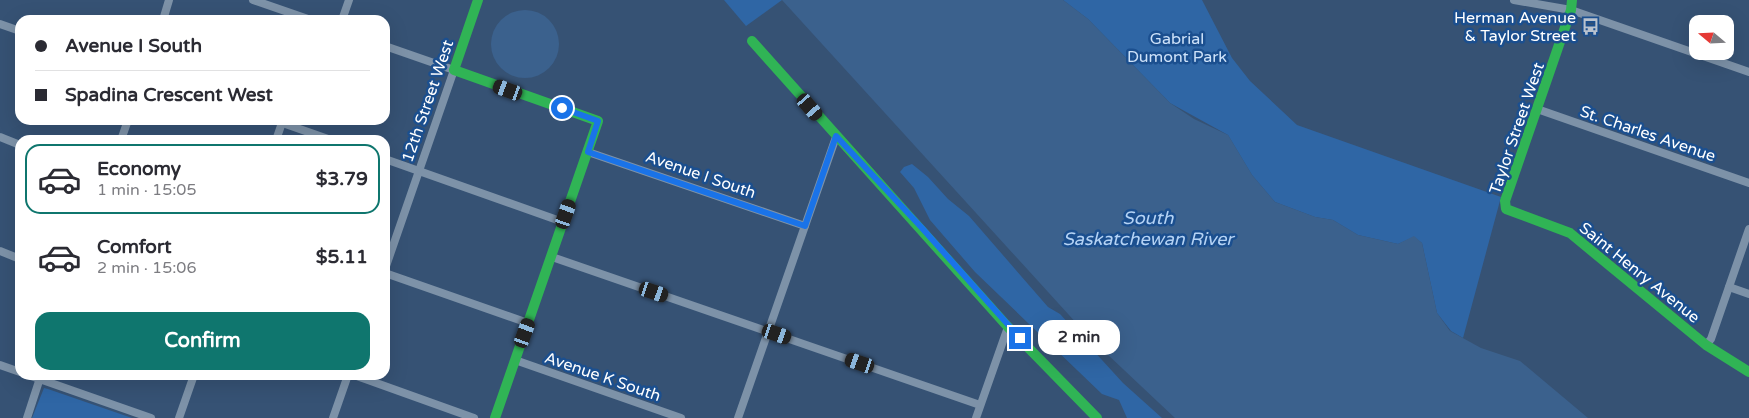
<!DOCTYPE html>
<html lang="en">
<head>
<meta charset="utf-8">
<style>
  body { margin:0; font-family:"Varela Round",sans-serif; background:#f2f2f3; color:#2b2b33; height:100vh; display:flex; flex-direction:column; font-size:19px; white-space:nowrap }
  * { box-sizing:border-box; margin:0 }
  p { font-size:16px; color:#7c7c81 }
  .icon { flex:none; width:28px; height:28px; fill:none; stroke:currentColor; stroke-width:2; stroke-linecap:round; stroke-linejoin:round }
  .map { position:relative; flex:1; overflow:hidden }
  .side { position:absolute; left:15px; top:135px; width:375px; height:245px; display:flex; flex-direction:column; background:#fff; border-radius:15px; box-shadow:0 5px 20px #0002 }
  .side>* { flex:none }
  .hud { position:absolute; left:15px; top:15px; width:375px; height:110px; border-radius:15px; box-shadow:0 5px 20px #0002; display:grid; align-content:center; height:110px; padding:0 20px; background:#fff }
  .needle { width:32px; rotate:289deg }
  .fabs { position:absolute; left:1689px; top:15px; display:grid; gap:10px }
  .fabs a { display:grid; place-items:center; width:45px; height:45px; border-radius:10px; background:#fff; box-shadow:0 5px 20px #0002; font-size:25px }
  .end { position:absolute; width:22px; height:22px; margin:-11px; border:6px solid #1a73e8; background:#fff; box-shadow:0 0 0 2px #fff }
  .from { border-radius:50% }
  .bubble { position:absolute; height:35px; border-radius:15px; background:#fff; box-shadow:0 5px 20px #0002; font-size:16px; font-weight:700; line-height:35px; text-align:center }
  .car { position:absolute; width:15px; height:30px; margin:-15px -8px; border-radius:6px; box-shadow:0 0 4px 1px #0007; background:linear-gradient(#222 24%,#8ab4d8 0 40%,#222 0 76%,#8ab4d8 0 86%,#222 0) }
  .hud b { display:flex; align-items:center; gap:18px; height:48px; font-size:19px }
  .hud b+b { border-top:1px solid #e1e1e2 }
  .hud i { width:12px; height:12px; background:#2b2b33 }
  ul { padding:9px 0 0; list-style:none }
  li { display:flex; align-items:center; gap:15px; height:70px; margin:0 10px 8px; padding:0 10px; border:2px solid transparent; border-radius:15px }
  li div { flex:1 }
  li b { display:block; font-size:19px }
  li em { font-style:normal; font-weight:700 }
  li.current { border-color:#0f766e }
  li>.icon { width:45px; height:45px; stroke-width:1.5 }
  .cta { display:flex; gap:10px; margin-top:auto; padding:10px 20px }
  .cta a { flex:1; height:58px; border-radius:15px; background:#0f766e; color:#fff; font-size:20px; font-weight:700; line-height:58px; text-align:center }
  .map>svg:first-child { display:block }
</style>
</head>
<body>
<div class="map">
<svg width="1749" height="418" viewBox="0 0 1749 418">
  <rect width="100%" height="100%" fill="#365274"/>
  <!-- green -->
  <g fill="#2f66a5">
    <path d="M724 0H782L746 26Z"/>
    <path d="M1063 0H1202L1232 58 1250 81 1297 125 1501 197 1463 338 1451 331 1437 313 1422 243 1414 237 1398 244 1358 235 1333 220 1315 217 1275 202 1252 175 1228 135 1170 103 1088 19Z"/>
    <path d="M912 164 928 177 948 199 969 216 1048 307 1060 314 1123 383 1162 418H1127L1119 400 1102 394 975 272 930 220 914 188 900 172 904 167Z"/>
    <path d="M44 388 48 389 132 418H32Z"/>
  </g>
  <!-- water -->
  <g fill="#3b618d">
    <path d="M782 0H1063L1088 19 1170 103 1194 119 1228 135 1252 175 1275 202 1315 217 1333 220 1358 235 1398 244 1414 236 1422 243 1437 313 1450 331 1481 348 1520 361 1588 418H1175L1089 337Z"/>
    <circle cx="525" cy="44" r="34"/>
  </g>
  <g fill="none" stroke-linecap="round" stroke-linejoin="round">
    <!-- street -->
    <g stroke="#7d92a8" stroke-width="8">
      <path d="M253 0 311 20"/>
      <path d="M1514 0 1571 10 1749 72"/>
      <path d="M163 20 169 0"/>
      <path d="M342 20 349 0"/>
      <path d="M0 24 20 31"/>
      <path d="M385 46 454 70 385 269"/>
      <path d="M1537 109 1749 183"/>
      <path d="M274 120 331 140"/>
      <path d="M0 137 20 145"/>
      <path d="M121 140 128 120"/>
      <path d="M276 140 283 120"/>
      <path d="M588 152 805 226"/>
      <path d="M385 159 563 222"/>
      <path d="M0 251 20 259"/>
      <path d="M552 257 980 405"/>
      <path d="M385 273 528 323"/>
      <path d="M1729 287 1749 294"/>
      <path d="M1706 345 1711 339 1749 229"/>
      <path d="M515 360 681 418"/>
      <path d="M0 365 20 372"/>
      <path d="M28 375 151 418"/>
      <path d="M354 375 474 418"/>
      <path d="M27 418 41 375"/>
      <path d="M179 418 194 375"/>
      <path d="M333 418 348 375"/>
      <path d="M738 418 836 137"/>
      <path d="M976 418 1008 327"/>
    </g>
    <!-- fast -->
    <g stroke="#30b455" stroke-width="10">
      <path d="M478 0 454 70 598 121 495 418"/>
      <path d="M1572 0 1571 10 1505 201 1506 209 1570 233 1706 345 1749 372"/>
      <path d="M752 41 1008 327 1097 418"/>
    </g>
  </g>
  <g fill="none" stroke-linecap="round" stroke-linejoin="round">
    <!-- route -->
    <path stroke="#1a73e8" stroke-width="6" d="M562 108 598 121 588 152 805 226 836 136 922 228 1020 338"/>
  </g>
  <!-- icons -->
  <defs>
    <symbol id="bus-bare" viewBox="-9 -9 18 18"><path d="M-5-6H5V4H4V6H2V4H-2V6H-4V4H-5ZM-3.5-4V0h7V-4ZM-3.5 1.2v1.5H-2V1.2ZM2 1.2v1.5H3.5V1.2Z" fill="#b9c2ce" stroke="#1b4f8f" stroke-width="2.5" paint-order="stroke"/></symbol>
  </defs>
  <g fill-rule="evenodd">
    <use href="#bus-bare" x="1578" y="14" width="25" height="25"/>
  </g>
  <g text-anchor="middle" stroke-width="5" stroke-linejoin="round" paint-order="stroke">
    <!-- poi labels -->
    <g font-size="16" fill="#fff" stroke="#1b4f8f" text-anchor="end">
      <text x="1576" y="23">Herman Avenue<tspan x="1576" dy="18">&amp; Taylor Street</tspan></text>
    </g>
    <!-- park labels -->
    <g font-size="16" fill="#cfe3fa" stroke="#1b4f8f">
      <text x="1177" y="44">Gabrial<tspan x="1177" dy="18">Dumont Park</tspan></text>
    </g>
    <!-- street labels -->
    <g font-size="16" fill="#fff" stroke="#1b4f8f">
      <text transform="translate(427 101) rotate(-71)" y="6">12th Street West</text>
      <text transform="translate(1516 128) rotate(-71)" y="6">Taylor Street West</text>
      <text transform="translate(1648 133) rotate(19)" y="6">St. Charles Avenue</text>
      <text transform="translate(701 174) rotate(19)" y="6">Avenue I South</text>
      <text transform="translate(1640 272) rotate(39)" y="6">Saint Henry Avenue</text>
      <text transform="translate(603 376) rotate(19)" y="6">Avenue K South</text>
    </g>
    <!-- water labels -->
    <g font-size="18" font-style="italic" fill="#b5d3f5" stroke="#1b4f8f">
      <text x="1148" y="224">South<tspan x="1148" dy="21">Saskatchewan River</tspan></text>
    </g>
  </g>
</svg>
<div class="fabs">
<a><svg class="needle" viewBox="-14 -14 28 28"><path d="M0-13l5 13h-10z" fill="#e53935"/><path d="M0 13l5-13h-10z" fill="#7c7c81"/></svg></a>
</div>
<i class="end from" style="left:562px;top:108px"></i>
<i class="end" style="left:1020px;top:338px"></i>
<div class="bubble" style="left:1038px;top:320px;width:82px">2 min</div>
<i class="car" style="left:508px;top:90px;rotate:290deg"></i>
<i class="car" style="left:810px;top:107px;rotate:139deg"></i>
<i class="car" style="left:566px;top:214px;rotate:19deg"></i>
<i class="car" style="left:654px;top:292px;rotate:109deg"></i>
<i class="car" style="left:525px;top:333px;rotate:20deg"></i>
<i class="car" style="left:777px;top:334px;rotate:109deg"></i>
<i class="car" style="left:860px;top:363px;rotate:289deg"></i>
<div class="hud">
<b><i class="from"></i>Avenue I South</b>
<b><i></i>Spadina Crescent West</b>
</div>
<section class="side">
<ul>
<li class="current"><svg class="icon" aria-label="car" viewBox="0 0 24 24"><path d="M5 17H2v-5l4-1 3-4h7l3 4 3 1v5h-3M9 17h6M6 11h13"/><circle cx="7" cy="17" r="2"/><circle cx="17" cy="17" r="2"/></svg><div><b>Economy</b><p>1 min · 15:05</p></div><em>$3.79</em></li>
<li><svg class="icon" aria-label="car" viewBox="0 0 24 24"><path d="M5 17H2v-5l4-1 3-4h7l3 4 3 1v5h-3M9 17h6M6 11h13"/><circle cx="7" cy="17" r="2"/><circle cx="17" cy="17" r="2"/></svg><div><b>Comfort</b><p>2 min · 15:06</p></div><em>$5.11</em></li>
</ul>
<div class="cta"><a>Confirm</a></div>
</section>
</div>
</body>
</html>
